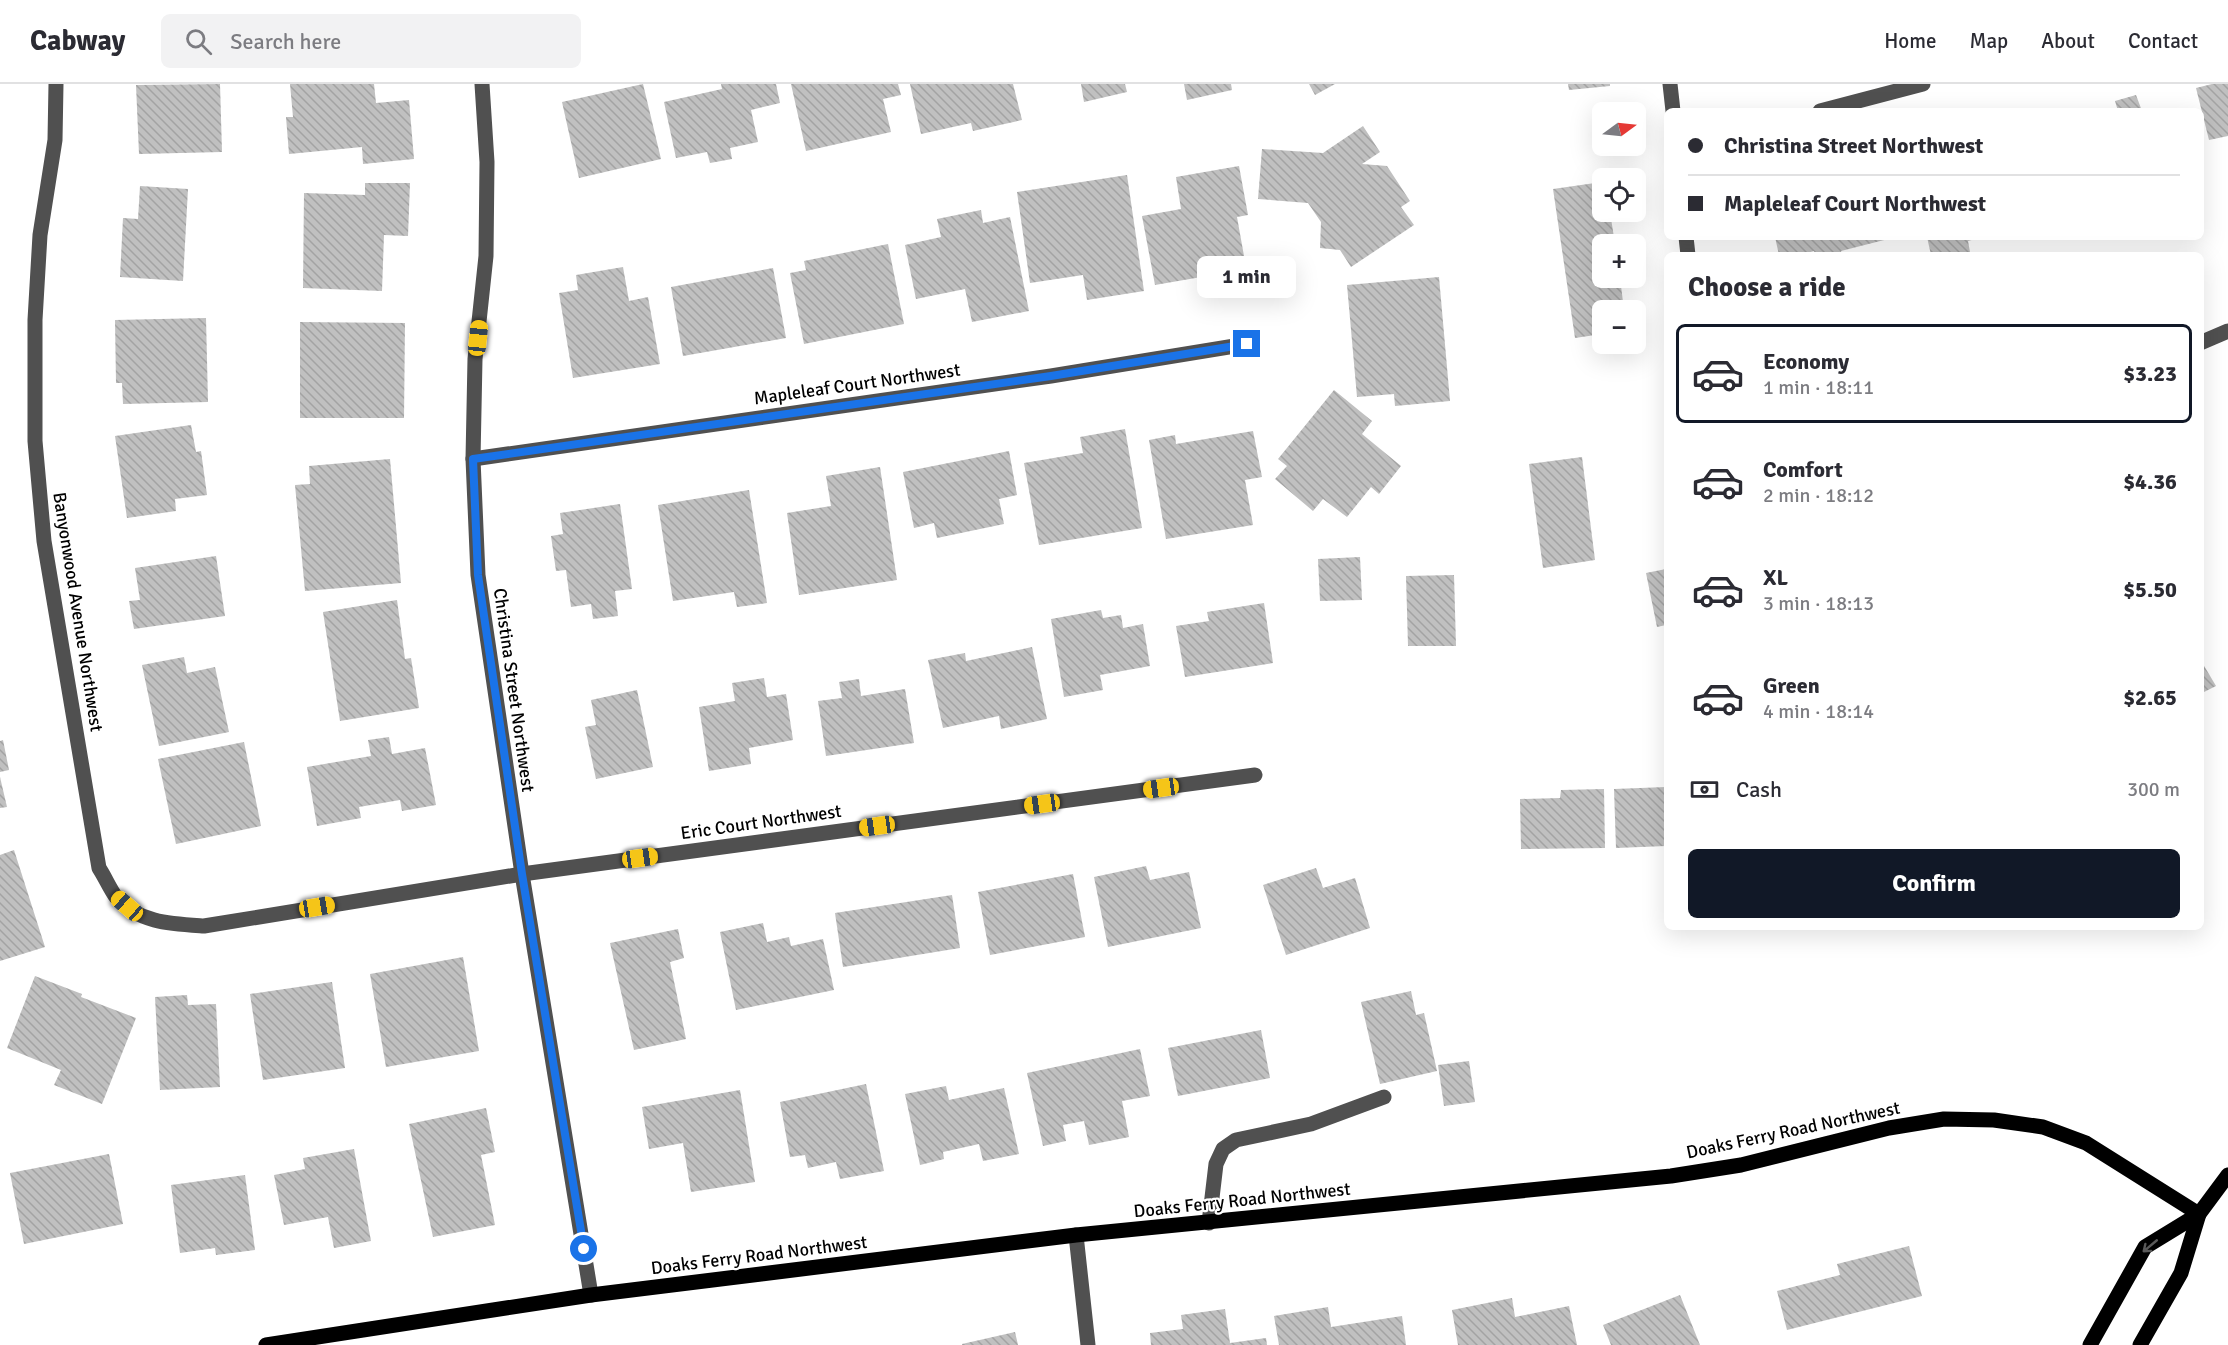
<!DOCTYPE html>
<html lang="en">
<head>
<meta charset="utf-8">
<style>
  body { margin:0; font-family:Signika,sans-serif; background:#f2f2f3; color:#2b2b33; height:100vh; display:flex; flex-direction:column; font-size:22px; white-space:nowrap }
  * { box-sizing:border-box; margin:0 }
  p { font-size:20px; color:#7c7c81 }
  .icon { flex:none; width:33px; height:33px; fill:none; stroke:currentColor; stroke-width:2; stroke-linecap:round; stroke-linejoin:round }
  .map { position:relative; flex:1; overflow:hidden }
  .panel { position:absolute; left:1664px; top:168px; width:540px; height:678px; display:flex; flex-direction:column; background:#fff; border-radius:9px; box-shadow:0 6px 24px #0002 }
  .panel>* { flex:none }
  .guide { position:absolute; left:1664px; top:24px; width:540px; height:132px; border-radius:9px; box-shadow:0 6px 24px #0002; display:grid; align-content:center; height:132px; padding:0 24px; background:#fff }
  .needle { width:39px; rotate:75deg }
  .fabs { position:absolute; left:1592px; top:18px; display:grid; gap:12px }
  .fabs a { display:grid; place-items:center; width:54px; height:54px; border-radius:9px; background:#fff; box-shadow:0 6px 24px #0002; font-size:30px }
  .end { position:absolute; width:27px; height:27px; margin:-14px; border:8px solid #1a73e8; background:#fff; box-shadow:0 0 0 3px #fff }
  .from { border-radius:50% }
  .bubble { position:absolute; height:42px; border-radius:9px; background:#fff; box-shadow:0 6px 24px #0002; font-size:20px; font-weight:700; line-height:42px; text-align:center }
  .car { position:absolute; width:18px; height:36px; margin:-18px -9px; border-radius:8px; box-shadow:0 0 4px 2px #0007; background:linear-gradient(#f5c518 24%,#345 0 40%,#f5c518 0 76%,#345 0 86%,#f5c518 0) }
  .guide b { display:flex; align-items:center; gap:21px; height:57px; font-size:22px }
  .guide b+b { border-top:2px solid #e1e1e2 }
  .guide i { width:15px; height:15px; background:#2b2b33 }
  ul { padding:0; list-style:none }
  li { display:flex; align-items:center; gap:18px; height:99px; margin:0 12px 9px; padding:0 12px; border:3px solid transparent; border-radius:9px }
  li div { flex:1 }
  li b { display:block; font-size:22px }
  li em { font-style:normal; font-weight:700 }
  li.on { border-color:#111827 }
  li>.icon { width:54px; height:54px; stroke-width:1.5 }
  h2 { padding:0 24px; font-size:27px; line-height:72px }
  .pay { display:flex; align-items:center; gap:15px; height:66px; padding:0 24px; font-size:22px }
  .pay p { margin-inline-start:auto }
  .button { display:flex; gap:12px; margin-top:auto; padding:12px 24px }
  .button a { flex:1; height:69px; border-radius:9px; background:#111827; color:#fff; font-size:24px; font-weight:700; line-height:69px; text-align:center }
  header { display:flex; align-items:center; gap:36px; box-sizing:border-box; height:84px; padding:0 30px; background:#fff; border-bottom:2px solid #e1e1e2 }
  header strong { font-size:28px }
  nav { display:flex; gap:33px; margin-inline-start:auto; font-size:21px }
  .search { width:420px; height:54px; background:#f2f2f3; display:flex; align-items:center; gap:15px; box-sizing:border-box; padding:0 21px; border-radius:9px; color:#7c7c81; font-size:22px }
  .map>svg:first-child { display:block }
</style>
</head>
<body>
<header>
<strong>Cabway</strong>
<div class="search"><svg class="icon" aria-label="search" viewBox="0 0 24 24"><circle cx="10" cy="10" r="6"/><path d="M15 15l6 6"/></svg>Search here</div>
<nav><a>Home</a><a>Map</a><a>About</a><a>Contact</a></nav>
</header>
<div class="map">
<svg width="2228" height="1261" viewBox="0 0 2228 1261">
  <defs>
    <pattern id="building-back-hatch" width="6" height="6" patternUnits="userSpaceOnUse" patternTransform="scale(1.5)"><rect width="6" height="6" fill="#c0c0c0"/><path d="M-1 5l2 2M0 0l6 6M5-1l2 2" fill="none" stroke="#a3a3a3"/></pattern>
  </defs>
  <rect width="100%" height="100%" fill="#fff"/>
  <!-- building -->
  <g fill="url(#building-back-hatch)">
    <path d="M220 0 222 68 139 70 136 1Z"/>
    <path d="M290 0H374L376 19 409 16 414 75 363 80 362 63 289 70 286 33H293Z"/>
    <path d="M643 0 661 75 579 94 562 18Z"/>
    <path d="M721 0H776L780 19 751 26 758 58 730 64 732 75 710 79 707 68 676 74 664 18 722 5Z"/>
    <path d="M791 0H898L901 11 883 15 891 48 806 67Z"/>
    <path d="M910 0H1013L1022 36 973 47 971 39 921 50Z"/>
    <path d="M1081 0H1125L1127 8 1084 18Z"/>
    <path d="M1184 0H1231L1232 6 1187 16Z"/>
    <path d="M1309 0H1335L1315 11Z"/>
    <path d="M1568 0H1610V2L1569 6Z"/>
    <path d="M2212 0H2228V52L2209 56 2196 4Z"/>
    <path d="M2136 11 2142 27H2118L2115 17Z"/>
    <path d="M1363 42 1380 68 1362 80 1387 82 1410 117 1401 123 1414 141 1351 183 1340 166 1320 164 1321 138 1308 119 1258 115 1262 65 1323 69Z"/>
    <path d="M1239 82 1248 131 1237 133 1244 172 1204 179 1207 192 1155 201 1142 132 1181 125 1176 93Z"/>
    <path d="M1127 91 1144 207 1087 216 1083 191 1030 199 1017 108Z"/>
    <path d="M1602 98V128H1610L1615 160H1602V194H1620L1624 226H1602V250L1575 254 1553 105Z"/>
    <path d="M365 99H410L408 152 384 151 382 207 303 204 304 109 365 111Z"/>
    <path d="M140 102 188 105 183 197 120 193 123 134 138 135Z"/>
    <path d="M981 126 983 139 1010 133 1029 227 972 238 965 205 916 215 905 161 941 153 937 135Z"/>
    <path d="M1775 153H1892V154L1841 167 1842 171H1815L1814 167 1800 171H1779Z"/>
    <path d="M1927 153H1979V154L1968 157 1970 168 1956 171H1931Z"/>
    <path d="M888 160 904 240 804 260 790 189 806 186 804 177Z"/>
    <path d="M623 183 629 217 648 213 660 280 573 294 559 209 578 206 576 191Z"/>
    <path d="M773 184 786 254 683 272 671 203Z"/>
    <path d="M1439 193 1450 317 1395 322 1394 310 1357 313 1347 201Z"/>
    <path d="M206 234 208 318 123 320 122 299H116L115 236Z"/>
    <path d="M300 238 405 239 404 334H300Z"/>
    <path d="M1334 306 1372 337 1362 350 1401 382 1379 410 1371 403 1347 433 1323 415 1313 427 1275 395 1287 382 1278 375Z"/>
    <path d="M191 341 196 368 201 367 207 411 175 415 176 427 127 434 115 352Z"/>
    <path d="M1125 345 1142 444 1039 461 1024 379 1083 369 1080 353Z"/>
    <path d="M1253 347 1262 393 1245 396 1253 441 1166 455 1149 356 1175 351 1176 360Z"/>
    <path d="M1009 367 1017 411 999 415 1004 440 937 454 934 439 914 444 903 388Z"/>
    <path d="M1582 373 1595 476 1543 484 1529 380Z"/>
    <path d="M390 375 401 499 305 507 295 401 310 400 309 382Z"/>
    <path d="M880 383 897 496 799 511 787 429 831 422 826 392Z"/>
    <path d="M749 406 767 519 737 523 734 508 673 517 658 421Z"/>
    <path d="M620 420 632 505 615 507 618 532 593 535 591 520 571 523 566 486 556 487 551 452 563 450 560 429Z"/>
    <path d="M216 472 225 532 134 545 129 517 140 516 135 484Z"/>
    <path d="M1360 473 1362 516 1320 517 1318 475Z"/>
    <path d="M1666 485V541L1657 543 1646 489Z"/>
    <path d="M1454 491 1456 562H1408L1406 492Z"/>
    <path d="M397 516 405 575 411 574 419 624 340 637 323 528Z"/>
    <path d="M1264 519 1273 579 1185 593 1176 542 1209 537 1207 528Z"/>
    <path d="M1101 526 1103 534 1121 531 1123 544 1143 540 1150 582 1100 591 1103 606 1064 613 1051 535Z"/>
    <path d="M1032 563 1047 635 1001 645 999 632 943 644 928 576 965 569 966 577Z"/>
    <path d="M184 573 187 589 215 583 229 648 159 662 142 581Z"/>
    <path d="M2200 575 2216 602 2200 610Z"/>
    <path d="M764 594 767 613 786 610 793 656 749 664 751 680 709 687 699 623 735 617 732 599Z"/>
    <path d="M859 595 861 612 905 605 914 659 826 672 818 617 842 614 839 598Z"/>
    <path d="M637 606 653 683 596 695 585 643 596 641 591 616Z"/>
    <path d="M389 653 392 670 425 664 436 721 402 727 400 716 359 723 361 734 317 742 307 683 371 672 368 656Z"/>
    <path d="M3 656 9 686 0 688V657Z"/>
    <path d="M244 658 261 742 176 760 158 675Z"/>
    <path d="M0 693 7 723 0 724Z"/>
    <path d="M1666 703V762L1616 764 1614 705Z"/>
    <path d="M1604 705 1605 764 1521 765 1520 715 1560 714 1561 706Z"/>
    <path d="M14 766 45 863 0 877V771Z"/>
    <path d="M1146 782 1150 796 1189 788 1201 844 1108 863 1094 793Z"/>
    <path d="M1316 784 1323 804 1355 794 1370 844 1286 871 1263 801Z"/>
    <path d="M1073 790 1085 853 990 871 978 808Z"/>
    <path d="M952 811 960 864 843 883 835 829Z"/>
    <path d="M763 839 767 858 789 853 791 862 823 855 834 906 736 926 720 848Z"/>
    <path d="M678 845 684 874 670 878 686 955 634 966 610 859Z"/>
    <path d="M463 873 479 967 386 983 370 890Z"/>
    <path d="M35 892 82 910 81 913 136 934 102 1020 54 1001 61 986 7 964Z"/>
    <path d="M332 898 345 984 263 996 250 910Z"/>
    <path d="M1411 907 1416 931 1424 929 1437 987 1380 1000 1361 918Z"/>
    <path d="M187 911 188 921 216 920 220 1003 160 1006 155 913Z"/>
    <path d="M1261 946 1270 994 1178 1012 1168 964Z"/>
    <path d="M1140 965 1150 1012 1122 1017 1129 1053 1089 1061 1084 1037 1063 1041 1066 1057 1043 1062 1027 989Z"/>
    <path d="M1469 977 1475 1018 1444 1022 1438 981Z"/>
    <path d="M866 1000 884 1087 840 1095 836 1078 808 1084 805 1071 790 1073 780 1018Z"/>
    <path d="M946 1002 949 1016 1004 1004 1019 1070 983 1077 979 1060 943 1068 944 1075 920 1081 905 1010Z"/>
    <path d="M740 1006 755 1098 691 1108 683 1059 649 1065 642 1023Z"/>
    <path d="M486 1024 495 1068 481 1071 495 1141 433 1153 409 1040Z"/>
    <path d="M354 1065 371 1157 334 1164 328 1133 284 1141 274 1091 305 1085 303 1074Z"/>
    <path d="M109 1070 123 1140 24 1160 10 1089Z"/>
    <path d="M245 1091 255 1166 216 1171 215 1164 180 1169 171 1101Z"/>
    <path d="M1909 1162 1922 1212 1787 1246 1777 1207 1840 1191 1837 1180Z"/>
    <path d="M1680 1211 1700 1261H1611L1603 1241Z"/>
    <path d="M1512 1214 1515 1233 1569 1222 1577 1261H1458L1452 1226Z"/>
    <path d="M1328 1223 1331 1243 1402 1232 1406 1261H1279L1274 1232Z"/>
    <path d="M1225 1225 1230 1259 1266 1254 1267 1261H1151L1150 1249 1183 1245 1181 1231Z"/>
    <path d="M1015 1248 1018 1261H962V1260Z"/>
  </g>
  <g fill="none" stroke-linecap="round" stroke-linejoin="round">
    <!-- minor -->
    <g stroke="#505050" stroke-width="15">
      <path d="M56 0 55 56 40 151 35 236V357L44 457 99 784C105 793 110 805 116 813 138 839 172 840 204 842L522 790 1255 691"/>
      <path d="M482 0 487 78 486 172 475 275 473 375 478 491 522 790 591 1211"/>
      <path d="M1670 0 1673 27"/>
      <path d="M1820 27 1923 0"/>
      <path d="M1686 153 1688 171"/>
      <path d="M2200 259 2228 247"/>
      <path d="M473 375 1051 292 1247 260"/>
      <path d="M1209 1139 1216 1080 1223 1065 1236 1056 1311 1040 1384 1013"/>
      <path d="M1076 1151 1088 1261"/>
    </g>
    <!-- major -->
    <g stroke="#000" stroke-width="15">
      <path d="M266 1261 591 1211 1076 1151 1671 1092 1741 1081 1889 1044 1944 1035 1994 1036 2043 1043 2086 1059 2199 1130"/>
      <path d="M2090 1261 2145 1163 2199 1130"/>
      <path d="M2140 1261 2181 1189 2199 1130 2228 1091"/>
    </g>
  </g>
  <!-- one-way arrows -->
  <defs><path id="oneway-shaft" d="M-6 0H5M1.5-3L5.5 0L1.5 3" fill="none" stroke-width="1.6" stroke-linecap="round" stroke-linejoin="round" transform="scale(1.5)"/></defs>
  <use stroke="#595959" href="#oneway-shaft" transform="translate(2150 1162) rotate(140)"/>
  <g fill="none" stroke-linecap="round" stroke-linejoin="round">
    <!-- route -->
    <path stroke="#1a73e8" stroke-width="8" d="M584 1165 522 790 478 491 473 375 1051 292 1247 260"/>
  </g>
  <g text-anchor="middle" stroke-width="4.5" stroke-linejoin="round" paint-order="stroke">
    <!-- street labels -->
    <g font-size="18" fill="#000" stroke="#fff">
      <text transform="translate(857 300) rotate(-8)" y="6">Mapleleaf Court Northwest</text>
      <text transform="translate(78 528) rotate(81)" y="6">Banyonwood Avenue Northwest</text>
      <text transform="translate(514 606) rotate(82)" y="6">Christina Street Northwest</text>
      <text transform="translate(761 738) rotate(-8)" y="6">Eric Court Northwest</text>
      <text transform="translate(1793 1046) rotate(-12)" y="6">Doaks Ferry Road Northwest</text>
      <text transform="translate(1242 1116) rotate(-6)" y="6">Doaks Ferry Road Northwest</text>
      <text transform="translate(759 1171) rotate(-7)" y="6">Doaks Ferry Road Northwest</text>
    </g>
  </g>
</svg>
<div class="fabs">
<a><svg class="needle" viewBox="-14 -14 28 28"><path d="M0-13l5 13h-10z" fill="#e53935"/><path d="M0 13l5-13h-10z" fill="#7c7c81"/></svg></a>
<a><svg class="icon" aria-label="locate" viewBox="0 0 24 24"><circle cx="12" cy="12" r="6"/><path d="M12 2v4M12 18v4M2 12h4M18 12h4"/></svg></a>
<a>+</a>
<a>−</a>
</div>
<i class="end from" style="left:584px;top:1165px"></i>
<i class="end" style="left:1247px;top:260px"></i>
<div class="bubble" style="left:1197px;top:172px;width:99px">1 min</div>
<i class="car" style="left:478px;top:254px;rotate:6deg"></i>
<i class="car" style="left:1161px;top:704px;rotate:262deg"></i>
<i class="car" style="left:1042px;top:720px;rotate:262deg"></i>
<i class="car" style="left:877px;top:742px;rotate:262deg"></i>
<i class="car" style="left:640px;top:774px;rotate:82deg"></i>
<i class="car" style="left:127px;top:822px;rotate:311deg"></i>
<i class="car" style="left:317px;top:823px;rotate:81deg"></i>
<div class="guide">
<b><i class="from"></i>Christina Street Northwest</b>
<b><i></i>Mapleleaf Court Northwest</b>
</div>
<section class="panel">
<h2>Choose a ride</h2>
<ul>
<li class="on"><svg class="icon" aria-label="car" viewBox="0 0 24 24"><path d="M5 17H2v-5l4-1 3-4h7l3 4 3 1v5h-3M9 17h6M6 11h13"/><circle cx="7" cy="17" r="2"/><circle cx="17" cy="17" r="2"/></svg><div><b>Economy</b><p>1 min · 18:11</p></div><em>$3.23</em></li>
<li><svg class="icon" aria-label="car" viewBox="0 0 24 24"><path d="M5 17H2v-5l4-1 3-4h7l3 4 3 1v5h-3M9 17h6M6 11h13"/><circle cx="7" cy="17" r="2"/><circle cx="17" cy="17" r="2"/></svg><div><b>Comfort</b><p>2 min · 18:12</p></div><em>$4.36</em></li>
<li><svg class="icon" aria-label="car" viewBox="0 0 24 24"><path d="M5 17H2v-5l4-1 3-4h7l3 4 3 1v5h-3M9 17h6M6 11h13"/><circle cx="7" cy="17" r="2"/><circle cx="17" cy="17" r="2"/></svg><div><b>XL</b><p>3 min · 18:13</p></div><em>$5.50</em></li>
<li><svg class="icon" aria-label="car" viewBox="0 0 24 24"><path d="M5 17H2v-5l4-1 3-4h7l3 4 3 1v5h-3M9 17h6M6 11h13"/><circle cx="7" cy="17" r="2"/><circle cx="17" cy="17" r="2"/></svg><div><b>Green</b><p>4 min · 18:14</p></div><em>$2.65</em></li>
</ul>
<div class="pay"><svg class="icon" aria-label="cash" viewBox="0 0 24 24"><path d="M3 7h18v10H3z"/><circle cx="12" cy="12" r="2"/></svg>Cash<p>300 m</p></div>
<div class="button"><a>Confirm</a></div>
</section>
</div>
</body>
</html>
